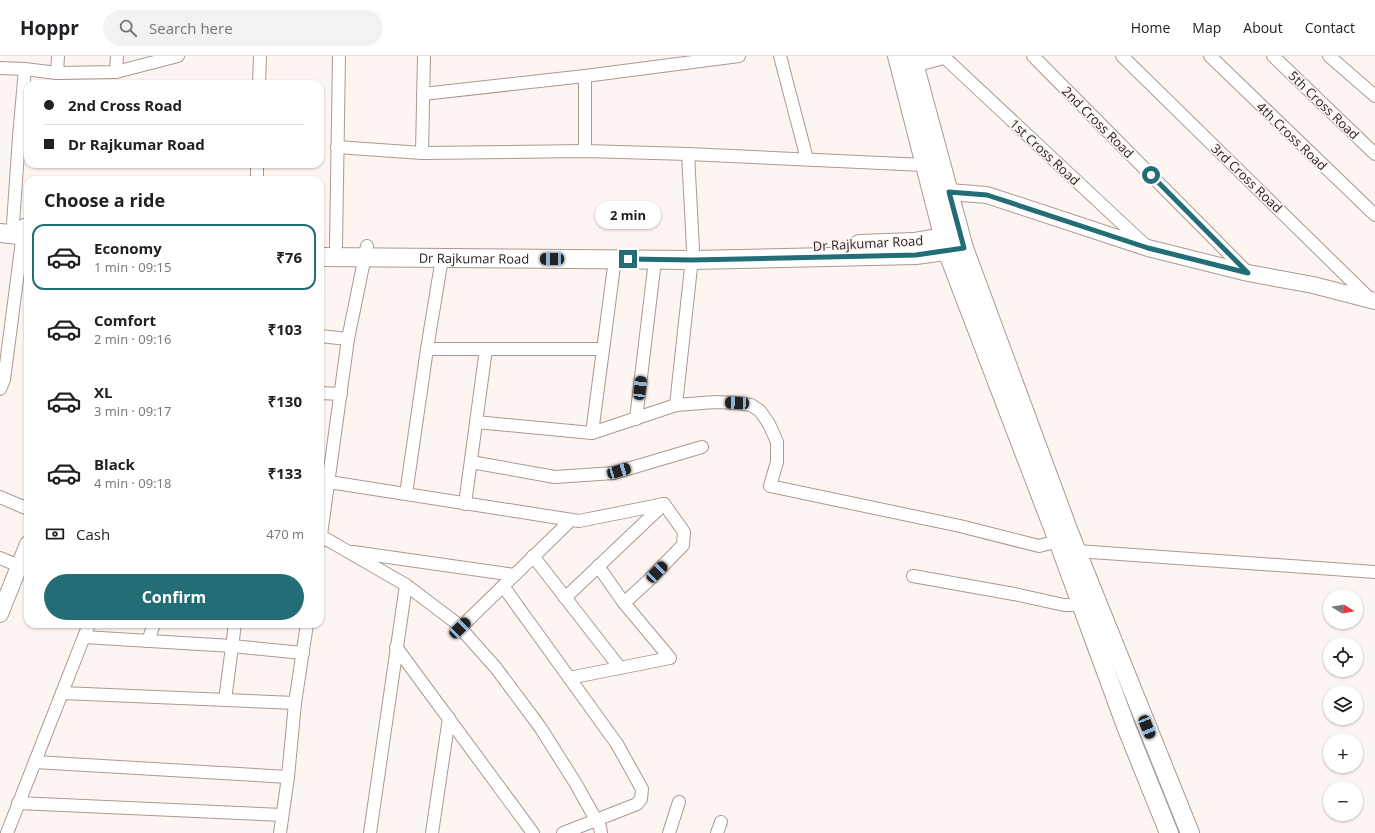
<!DOCTYPE html>
<html lang="en">
<head>
<meta charset="utf-8">
<style>
  body { margin:0; font-family:"Open Sans",sans-serif; background:#f2f2f2; color:#202124; height:100vh; display:flex; flex-direction:column; font-size:15px; white-space:nowrap }
  * { box-sizing:border-box; margin:0 }
  p { font-size:13px; color:#757577 }
  .icon { flex:none; width:22px; height:22px; fill:none; stroke:currentColor; stroke-width:2; stroke-linecap:round; stroke-linejoin:round }
  .map { position:relative; flex:1; overflow:hidden }
  .panel { position:absolute; left:24px; top:120px; width:300px; height:452px; display:flex; flex-direction:column; background:#fff; border-radius:12px; box-shadow:0 1px 3px #0004 }
  .panel>* { flex:none }
  .top-card { position:absolute; left:24px; top:24px; width:300px; height:88px; border-radius:12px; box-shadow:0 1px 3px #0004; display:grid; align-content:center; height:88px; padding:0 20px; background:#fff }
  .needle { width:26px; rotate:101deg }
  .buttons { position:absolute; left:1323px; top:533px; display:grid; gap:8px }
  .buttons a { display:grid; place-items:center; width:40px; height:40px; border-radius:50%; background:#fff; box-shadow:0 1px 3px #0004; font-size:20px }
  .end { position:absolute; width:18px; height:18px; margin:-9px; border:5px solid #236d76; background:#fff; box-shadow:0 0 0 2px #fff }
  .from { border-radius:50% }
  .bubble { position:absolute; height:28px; border-radius:14px; background:#fff; box-shadow:0 1px 3px #0004; font-size:13px; font-weight:700; line-height:28px; text-align:center }
  .car { position:absolute; width:12px; height:24px; margin:-12px -6px; border-radius:5px; box-shadow:0 0 3px 1px #0007; background:linear-gradient(#222 24%,#8ab4d8 0 40%,#222 0 76%,#8ab4d8 0 86%,#222 0) }
  .top-card b { display:flex; align-items:center; gap:14px; height:38px; font-size:15px }
  .top-card b+b { border-top:1px solid #e0e0e0 }
  .top-card i { width:10px; height:10px; background:#202124 }
  ul { padding:0; list-style:none }
  li { display:flex; align-items:center; gap:12px; height:66px; margin:0 8px 6px; padding:0 12px; border:2px solid transparent; border-radius:12px }
  li div { flex:1 }
  li b { display:block; font-size:15px }
  li em { font-style:normal; font-weight:700 }
  li.selected { border-color:#236d76 }
  li>.icon { width:36px; height:36px; stroke-width:1.5 }
  h2 { padding:0 20px; font-size:18px; line-height:48px }
  .pay { display:flex; align-items:center; gap:10px; height:44px; padding:0 20px; font-size:15px }
  .pay p { margin-inline-start:auto }
  .cta { display:flex; gap:8px; margin-top:auto; padding:8px 20px }
  .cta a { flex:1; height:46px; border-radius:24px; background:#236d76; color:#fff; font-size:16px; font-weight:700; line-height:46px; text-align:center }
  header { display:flex; align-items:center; gap:24px; box-sizing:border-box; height:56px; padding:0 20px; background:#fff; border-bottom:1px solid #e0e0e0 }
  header strong { font-size:19px }
  nav { display:flex; gap:22px; margin-inline-start:auto; font-size:14px }
  .search { width:280px; height:36px; background:#f2f2f2; display:flex; align-items:center; gap:10px; box-sizing:border-box; padding:0 14px; border-radius:22px; color:#757577; font-size:15px }
  .map>svg:first-child { display:block }
</style>
</head>
<body>
<header>
<strong>Hoppr</strong>
<div class="search"><svg class="icon" aria-label="search" viewBox="0 0 24 24"><circle cx="10" cy="10" r="6"/><path d="M15 15l6 6"/></svg>Search here</div>
<nav><a>Home</a><a>Map</a><a>About</a><a>Contact</a></nav>
</header>
<div class="map">
<svg width="1375" height="777" viewBox="0 0 1375 777">
  <rect width="100%" height="100%" fill="#fdf5f2"/>
  <g fill="none" stroke-linecap="round" stroke-linejoin="round">
    <defs>
      <g id="minor">
        <path d="M780 0 807 103"/>
        <path d="M943 0 1145 189"/>
        <path d="M1033 0 1248 217"/>
        <path d="M1122 0 1371 244"/>
        <path d="M1210 0 1375 159"/>
        <path d="M1273 0 1375 98"/>
        <path d="M1329 0 1375 40"/>
        <path d="M0 12 25 13 57 17 116 16 178 0"/>
        <path d="M116 16 117 0"/>
        <path d="M57 17 58 0"/>
        <path d="M259 28 260 0"/>
        <path d="M423 38 585 20 739 0"/>
        <path d="M337 91 422 97 585 95 688 98 924 109"/>
        <path d="M585 95V20"/>
        <path d="M422 97 424 0"/>
        <path d="M257 124V108"/>
        <path d="M13 168 19 81 25 13"/>
        <path d="M336 190 339 0"/>
        <path d="M320 280 348 283"/>
        <path d="M427 293H602"/>
        <path d="M0 333 4 324 24 169"/>
        <path d="M320 337 341 338"/>
        <path d="M676 349 693 193 688 98"/>
        <path d="M636 363 655 204"/>
        <path d="M476 366 592 377 676 349 715 346 737 347 751 349 760 355 769 368 777 386V406L770 430 960 470 1039 490 1058 485"/>
        <path d="M592 377 615 203"/>
        <path d="M471 406 555 421 614 417 702 391"/>
        <path d="M329 426 579 465 664 448"/>
        <path d="M406 438 427 293 442 202"/>
        <path d="M0 441 28 453"/>
        <path d="M465 448 486 293"/>
        <path d="M321 480 406 529 455 566 496 612 540 671 576 728 600 771 601 777"/>
        <path d="M320 486 348 283 367 190"/>
        <path d="M1077 495 1375 516"/>
        <path d="M353 496 514 519"/>
        <path d="M533 500 620 612"/>
        <path d="M0 502 19 510"/>
        <path d="M913 520 1014 538 1064 549H1081"/>
        <path d="M503 530 617 688 642 733 641 743 637 748 563 777"/>
        <path d="M565 542 664 448"/>
        <path d="M624 547 648 525 683 489 684 476 664 448"/>
        <path d="M460 572 571 464"/>
        <path d="M84 581 232 590 303 597"/>
        <path d="M148 585 154 568"/>
        <path d="M396 591 533 777"/>
        <path d="M569 622 670 602 624 547 598 510"/>
        <path d="M62 637 295 647"/>
        <path d="M225 644 235 568"/>
        <path d="M35 706 288 721"/>
        <path d="M18 747 282 759"/>
        <path d="M7 777 89 568"/>
        <path d="M280 777 288 721 295 647 307 568"/>
        <path d="M370 777 406 529"/>
        <path d="M432 777 449 662"/>
        <path d="M669 777 679 746"/>
        <path d="M717 777 721 766"/>
      </g>
      <g id="tertiary">
        <path d="M902 11 943 0"/>
        <path d="M949 136 987 139 1148 192 1248 217 1313 229 1375 245"/>
        <path d="M0 558 28 488"/>
      </g>
      <g id="secondary">
        <path d="M897 0 947 195 1058 485 1127 673 1169 777"/>
        <path d="M912 0 964 192 1069 476 1190 777"/>
        <path d="M0 177 28 180"/>
        <path d="M859 188 914 186 954 179"/>
        <path id="s1" d="M320 201 692 204 916 199 959 193"/>
      </g>
    </defs>
    <!-- minor casing -->
    <use href="#minor" stroke="#ab9991" stroke-width="14"/>
    <!-- tertiary casing -->
    <use href="#tertiary" stroke="#ab9991" stroke-width="18"/>
    <!-- secondary casing -->
    <use href="#secondary" stroke="#ab9991" stroke-width="20"/>
    <!-- minor -->
    <use href="#minor" stroke="#fff" stroke-width="12"/>
    <!-- tertiary -->
    <use href="#tertiary" stroke="#fff" stroke-width="16"/>
    <!-- secondary -->
    <use href="#secondary" stroke="#fff" stroke-width="18"/>
  </g>
  <g fill="none" stroke-linecap="round" stroke-linejoin="round">
    <!-- route -->
    <path stroke="#236d76" stroke-width="5" d="M628 203 692 204 916 199 964 192 949 136 987 139 1148 192 1248 217 1151 119"/>
  </g>
  <g text-anchor="middle" stroke-width="3" stroke-linejoin="round" paint-order="stroke">
    <!-- street labels -->
    <g font-size="13" fill="#2b2421" stroke="#fdf5f2">
      <text transform="translate(1324 49) rotate(44)" y="5">5th Cross Road</text>
      <text transform="translate(1098 66) rotate(45)" y="5">2nd Cross Road</text>
      <text transform="translate(1292 80) rotate(44)" y="5">4th Cross Road</text>
      <text transform="translate(1045 96) rotate(43)" y="5">1st Cross Road</text>
      <text transform="translate(1247 122) rotate(44)" y="5">3rd Cross Road</text>
      <text transform="translate(868 187) rotate(-3)" y="5">Dr Rajkumar Road</text>
      <text dy="5" stroke="none"><textPath href="#s1" startOffset="154">Dr Rajkumar Road</textPath></text>
    </g>
  </g>
</svg>
<div class="buttons">
<a><svg class="needle" viewBox="-14 -14 28 28"><path d="M0-13l5 13h-10z" fill="#e53935"/><path d="M0 13l5-13h-10z" fill="#757577"/></svg></a>
<a><svg class="icon" aria-label="locate" viewBox="0 0 24 24"><circle cx="12" cy="12" r="6"/><path d="M12 2v4M12 18v4M2 12h4M18 12h4"/></svg></a>
<a><svg class="icon" aria-label="layers" viewBox="0 0 24 24"><path d="M12 4l9 5-9 5-9-5zM3 14l9 5 9-5"/></svg></a>
<a>+</a>
<a>−</a>
</div>
<i class="end from" style="left:1151px;top:119px"></i>
<i class="end" style="left:628px;top:203px"></i>
<div class="bubble" style="left:595px;top:145px;width:66px">2 min</div>
<i class="car" style="left:552px;top:203px;rotate:270deg"></i>
<i class="car" style="left:640px;top:332px;rotate:7deg"></i>
<i class="car" style="left:737px;top:347px;rotate:272deg"></i>
<i class="car" style="left:619px;top:415px;rotate:74deg"></i>
<i class="car" style="left:657px;top:516px;rotate:44deg"></i>
<i class="car" style="left:460px;top:572px;rotate:46deg"></i>
<i class="car" style="left:1147px;top:671px;rotate:158deg"></i>
<div class="top-card">
<b><i class="from"></i>2nd Cross Road</b>
<b><i></i>Dr Rajkumar Road</b>
</div>
<section class="panel">
<h2>Choose a ride</h2>
<ul>
<li class="selected"><svg class="icon" aria-label="car" viewBox="0 0 24 24"><path d="M5 17H2v-5l4-1 3-4h7l3 4 3 1v5h-3M9 17h6M6 11h13"/><circle cx="7" cy="17" r="2"/><circle cx="17" cy="17" r="2"/></svg><div><b>Economy</b><p>1 min · 09:15</p></div><em>₹76</em></li>
<li><svg class="icon" aria-label="car" viewBox="0 0 24 24"><path d="M5 17H2v-5l4-1 3-4h7l3 4 3 1v5h-3M9 17h6M6 11h13"/><circle cx="7" cy="17" r="2"/><circle cx="17" cy="17" r="2"/></svg><div><b>Comfort</b><p>2 min · 09:16</p></div><em>₹103</em></li>
<li><svg class="icon" aria-label="car" viewBox="0 0 24 24"><path d="M5 17H2v-5l4-1 3-4h7l3 4 3 1v5h-3M9 17h6M6 11h13"/><circle cx="7" cy="17" r="2"/><circle cx="17" cy="17" r="2"/></svg><div><b>XL</b><p>3 min · 09:17</p></div><em>₹130</em></li>
<li><svg class="icon" aria-label="car" viewBox="0 0 24 24"><path d="M5 17H2v-5l4-1 3-4h7l3 4 3 1v5h-3M9 17h6M6 11h13"/><circle cx="7" cy="17" r="2"/><circle cx="17" cy="17" r="2"/></svg><div><b>Black</b><p>4 min · 09:18</p></div><em>₹133</em></li>
</ul>
<div class="pay"><svg class="icon" aria-label="cash" viewBox="0 0 24 24"><path d="M3 7h18v10H3z"/><circle cx="12" cy="12" r="2"/></svg>Cash<p>470 m</p></div>
<div class="cta"><a>Confirm</a></div>
</section>
</div>
</body>
</html>
